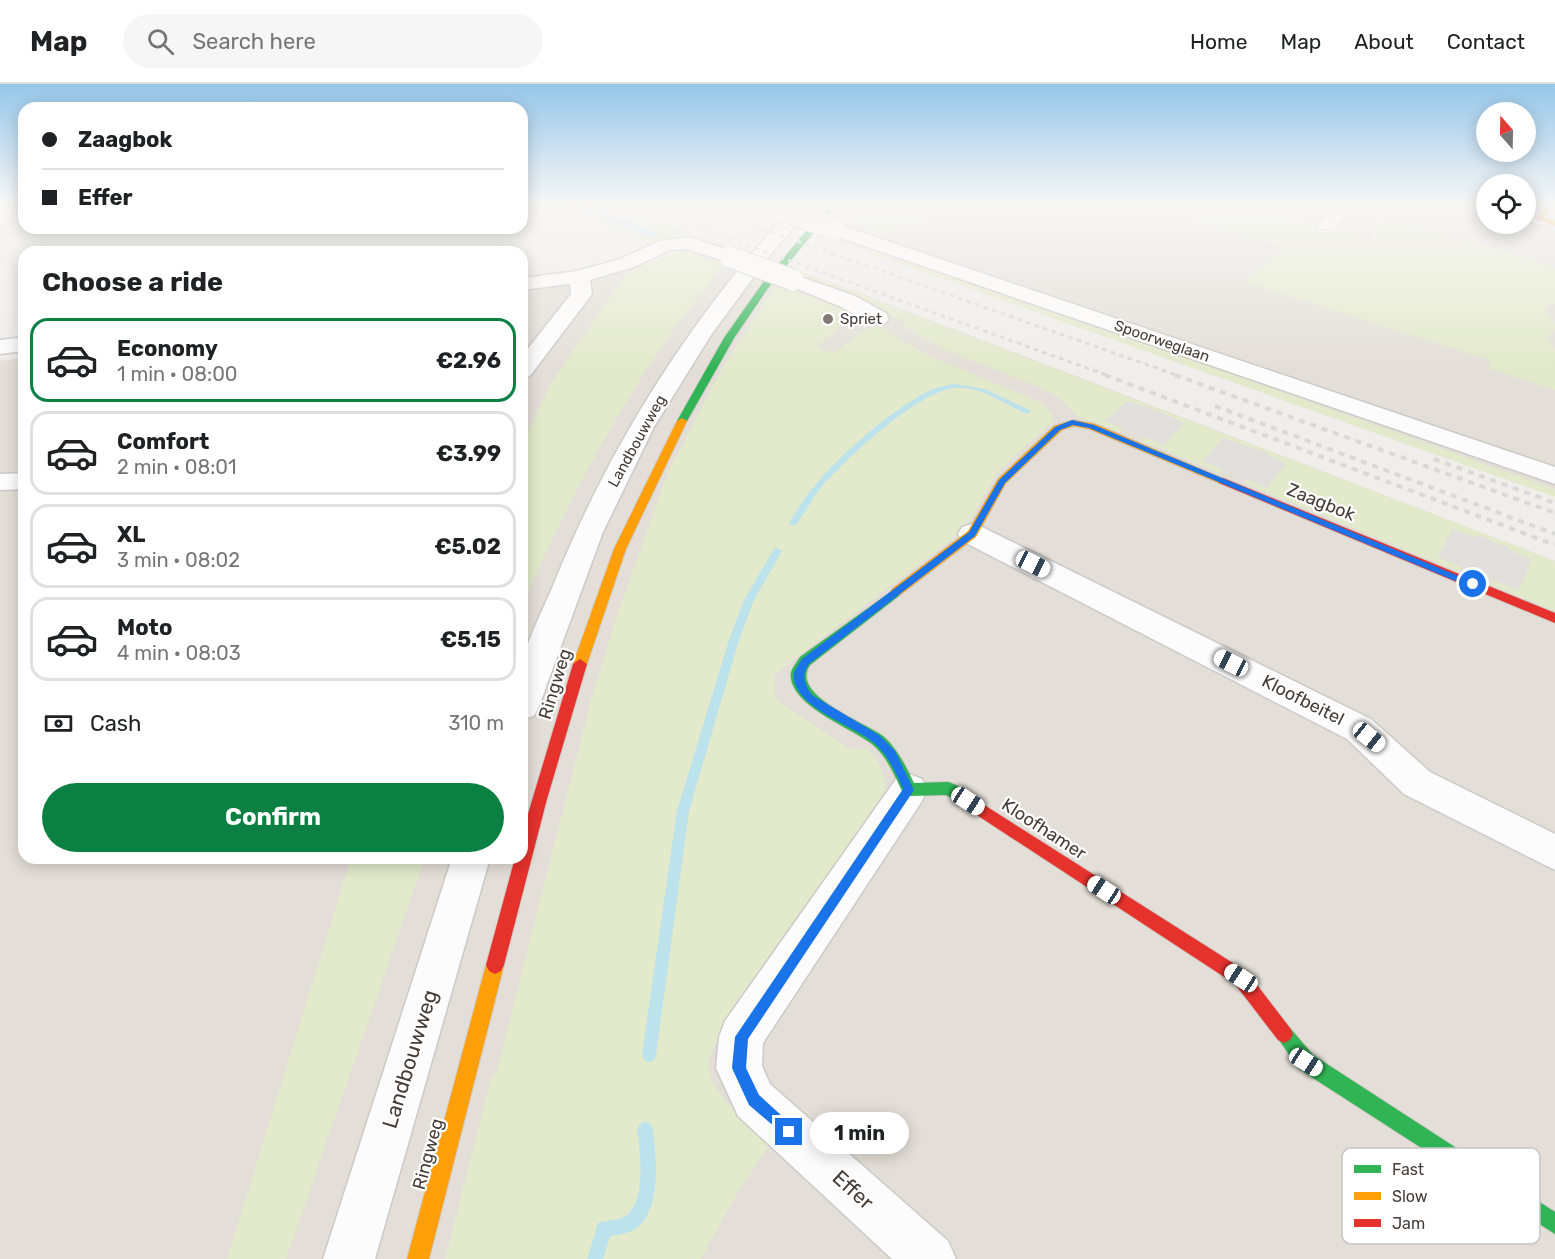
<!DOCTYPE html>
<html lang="en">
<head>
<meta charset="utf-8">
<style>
  body { margin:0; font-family:Rubik,sans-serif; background:#f6f6f6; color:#202124; height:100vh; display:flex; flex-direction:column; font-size:22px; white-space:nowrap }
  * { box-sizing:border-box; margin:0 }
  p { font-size:20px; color:#757577 }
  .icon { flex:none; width:33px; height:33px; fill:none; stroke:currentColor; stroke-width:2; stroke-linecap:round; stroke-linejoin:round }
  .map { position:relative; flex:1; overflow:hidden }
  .panel { position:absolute; left:18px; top:162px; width:510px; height:618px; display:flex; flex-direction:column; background:#fff; border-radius:18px; box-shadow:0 3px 15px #0003 }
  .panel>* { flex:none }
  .guide { position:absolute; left:18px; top:18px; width:510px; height:132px; border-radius:18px; box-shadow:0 3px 15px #0003; display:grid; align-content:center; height:132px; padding:0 24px; background:#fff }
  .needle { width:39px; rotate:340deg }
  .buttons { position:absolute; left:1476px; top:18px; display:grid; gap:12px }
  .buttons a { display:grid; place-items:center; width:60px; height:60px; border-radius:50%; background:#fff; box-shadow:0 3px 15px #0003; font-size:30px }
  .end { position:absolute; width:27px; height:27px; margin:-14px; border:8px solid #1a73e8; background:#fff; box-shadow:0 0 0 3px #fff }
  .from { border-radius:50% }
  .bubble { position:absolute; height:42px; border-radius:21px; background:#fff; box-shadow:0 3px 15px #0003; font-size:20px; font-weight:700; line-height:42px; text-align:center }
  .car { position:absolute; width:18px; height:36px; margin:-18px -9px; border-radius:8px; box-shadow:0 0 4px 2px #0007; background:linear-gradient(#fff 24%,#345 0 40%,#fff 0 76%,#345 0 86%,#fff 0) }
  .guide b { display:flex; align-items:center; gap:21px; height:57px; font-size:22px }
  .guide b+b { border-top:2px solid #e0e0e0 }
  .guide i { width:15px; height:15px; background:#202124 }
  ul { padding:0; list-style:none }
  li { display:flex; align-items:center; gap:18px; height:84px; margin:0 12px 9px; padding:0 12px; border:3px solid #e0e0e0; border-radius:18px }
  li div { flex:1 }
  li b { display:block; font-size:22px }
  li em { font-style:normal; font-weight:700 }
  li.current { border-color:#0b8043 }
  li>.icon { width:54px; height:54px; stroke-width:1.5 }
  h2 { padding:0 24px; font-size:27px; line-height:72px }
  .pay { display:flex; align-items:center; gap:15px; height:66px; padding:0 24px; font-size:22px }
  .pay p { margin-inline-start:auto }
  .button { display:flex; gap:12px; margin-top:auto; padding:12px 24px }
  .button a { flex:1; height:69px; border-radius:36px; background:#0b8043; color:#fff; font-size:24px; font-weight:700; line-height:69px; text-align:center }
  header { display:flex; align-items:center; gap:36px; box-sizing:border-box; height:84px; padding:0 30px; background:#fff; border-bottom:2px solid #e0e0e0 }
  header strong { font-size:28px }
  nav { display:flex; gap:33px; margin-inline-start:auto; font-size:21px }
  .search { width:420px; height:54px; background:#f6f6f6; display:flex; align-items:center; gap:15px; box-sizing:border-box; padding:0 21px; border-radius:33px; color:#757577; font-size:22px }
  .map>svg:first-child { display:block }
</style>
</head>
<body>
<header>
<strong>Map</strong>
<div class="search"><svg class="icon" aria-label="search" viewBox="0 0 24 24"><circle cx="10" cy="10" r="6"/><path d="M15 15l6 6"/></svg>Search here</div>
<nav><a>Home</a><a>Map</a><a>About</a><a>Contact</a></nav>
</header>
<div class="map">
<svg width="1555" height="1175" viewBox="0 0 1555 1175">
  <rect width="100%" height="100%" fill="#f0edea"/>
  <!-- residential -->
  <g fill="#e3ded7">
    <path d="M860 121H1486V140H1526V121H1555V407L828 152 841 137Z"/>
    <path d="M738 165 842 202 1555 477V1175H0V277L24 273V774H522V200Z"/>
  </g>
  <!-- green -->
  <g fill="#e3e9cb">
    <path d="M552 121H569L647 151H655L650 145 583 121H615L738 165 733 170 686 154 647 161 640 154Z"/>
    <path d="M849 121H951L899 155 917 139 899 145 891 152 835 134Z"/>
    <path d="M1135 121H1245L1371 154 1378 134 1477 158 1555 184V220H1549L1545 227 1555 239V246L1547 253 1555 266V306L1488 284 1490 276 1245 198 1284 163Z"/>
    <path d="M848 154 1555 405V413L838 158Z"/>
    <path d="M682 164 724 180C708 202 690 223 674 245 613 331 565 425 522 521V360L550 301 613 208 629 188Z"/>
    <path d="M800 187 1555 477V527L1490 500 1493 496 1519 506 1531 476 1506 466 1507 463 1478 452 1438 473 1462 483 1460 488 1244 399 1247 395 1267 403 1286 379 1242 362 1203 377 1223 385 1220 389 1141 357 1145 353 1164 361 1184 339 1144 323 1106 337 1123 345 1119 348 1075 331 1063 317 1045 306 941 264 907 244 899 234 873 226 796 192Z"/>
    <path d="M778 198 843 222C851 245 830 249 817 263L834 269 862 247 878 242 928 271 1042 319 1051 328 1054 336 997 388 972 433 953 454 775 590V615L850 665H868C882 678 886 698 886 716L714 962C711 970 707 980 709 989 712 1011 754 1044 770 1060L734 1115 701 1175H445L492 990H496L591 616 615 537 668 388 722 285Z"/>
    <path d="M351 774H425L286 1175H227Z"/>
  </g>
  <!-- parking -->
  <g fill="#e1dedb">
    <path d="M1127 317 1144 323 1146 322 1184 339 1164 361 1105 337Z"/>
    <path d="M1223 354 1268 369 1267 372 1286 380 1267 404 1203 377Z"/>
    <path d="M1453 445 1476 454 1478 451 1531 476 1519 506 1438 473Z"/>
  </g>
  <!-- water -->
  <path fill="#bce2ec" d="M569 121H583L659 149 655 152 647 151Z"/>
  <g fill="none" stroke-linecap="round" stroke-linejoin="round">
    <!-- stream -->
    <g fill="#bce2ec" fill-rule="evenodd">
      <path d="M954 300 985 305 1031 327 1030 329H1024C1004 319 979 302 955 304 917 307 844 377 819 406 811 417 804 430 796 441H790L789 439C796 428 803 415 812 405 837 373 898 319 936 304 942 302 948 301 954 300Z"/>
      <path d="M777 464 782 467 754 516 739 556 689 727 656 971 654 976 649 978 644 976 642 971 677 727 729 556 744 516 774 465Z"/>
      <path d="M645 1037 650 1040 653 1045C656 1073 662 1124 637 1144 629 1149 619 1151 610 1152L603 1175H587L598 1139C607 1136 618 1137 626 1132 647 1116 640 1068 637 1045L640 1040Z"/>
    </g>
    <defs>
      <g id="street">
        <path d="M794 121H813L770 171 711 251 654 343 603 448 539 622 534 632 522 635C522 618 520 598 522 581 524 563 544 523 552 504 610 360 689 236 794 121Z"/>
        <path d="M1336 121H1356L1333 145H1319L1317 141Z"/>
        <path d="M1526 124 1547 131 1549 135 1547 139 1540 141 1526 136Z"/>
        <path d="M834 139 1555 383V400L827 149 825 145 827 141Z"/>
        <path d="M689 153 737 169 740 173 737 177 730 179 687 165 670 166 634 183 590 196 592 210 589 214 530 292 522 294V272L571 210 570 200 522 206V194L577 187 620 175 659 157Z"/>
        <path d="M793 190 855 212 886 229 889 234 886 239 878 241 870 239 839 222 786 200 783 196 786 192Z"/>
        <path d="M24 253V267L0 270V256Z"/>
        <path d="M24 389V405L0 406V390Z"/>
        <path d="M972 440 982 443 1371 635 1430 688 1555 750V786L1404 710 1347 655 962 457 958 450 962 443Z"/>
        <path d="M909 690 922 695 927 706 922 717 763 959 762 982 770 1000 948 1157 956 1175H892L738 1032 716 984 719 953 725 937 896 695Z"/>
        <path d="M452 774H490L375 1175H323Z"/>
      </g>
      <g id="fast">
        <path d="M828 121H836L768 204 734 254 687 337 682 340 678 339 677 337 724 254 762 200Z"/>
        <path d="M896 504 902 508 900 511 810 581C789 611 864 638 883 652 897 664 906 683 914 699L948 698C955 700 963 704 967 711L964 716 959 717 946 711 909 712 904 711C895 693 888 673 872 660 852 644 788 621 791 589 792 584 797 578 800 573Z"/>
        <path d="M1284 941 1290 944 1313 971 1555 1128V1150L1299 985 1275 950 1278 944Z"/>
      </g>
      <g id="slow">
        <path d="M1545 121H1553L1544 134 1555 137V142L1536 135Z"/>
        <path d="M682 334 687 337 626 465 587 580 585 584H575L573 580 614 465 677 337Z"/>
        <path d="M1073 336 1095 340 1229 397 1223 400 1219 399 1089 345 1074 342 1062 346 1006 399 976 453 900 511H892L890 508 892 505 968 447 998 395 1054 342Z"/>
        <path d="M495 872 501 875 504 881 429 1175H407L486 881 489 875Z"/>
      </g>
      <g id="jam">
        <path d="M1223 394 1555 529V539L1219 399V395Z"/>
        <path d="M580 575 587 580 547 715 504 881 501 887 495 890 489 887 486 881 515 774H522V750L573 580Z"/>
        <path d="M959 705 1247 888 1290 944 1293 950 1290 956 1284 959 1278 956 1235 900 954 716 951 711 954 706Z"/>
      </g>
    </defs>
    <!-- street casing -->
    <use href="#street" stroke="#ccc9c6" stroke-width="3"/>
    <!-- fast casing -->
    <use href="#fast" stroke="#d0cac3" stroke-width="2"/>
    <!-- slow casing -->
    <use href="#slow" stroke="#d0cac3" stroke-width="2"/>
    <!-- jam casing -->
    <use href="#jam" stroke="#d0cac3" stroke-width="2"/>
    <!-- street -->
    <use href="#street" fill="#fdfcfc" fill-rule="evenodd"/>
    <!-- fast -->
    <use href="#fast" fill="#30b455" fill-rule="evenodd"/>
    <!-- slow -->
    <use href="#slow" fill="#ff9f0a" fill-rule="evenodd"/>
    <!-- jam -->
    <use href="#jam" fill="#e5322d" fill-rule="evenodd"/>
    <!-- rail-far1 -->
    <g stroke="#d9d9d8" stroke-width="3" stroke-dasharray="4.5 4.5" stroke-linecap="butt">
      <path d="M636 121 1109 292"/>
      <path d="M695 121 1179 292"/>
    </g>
    <!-- rail -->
    <g stroke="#d9d9d8" stroke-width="4" stroke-dasharray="6 6" stroke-linecap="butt">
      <path d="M1105 291 1555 461"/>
      <path d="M1175 291 1555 429"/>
      <path d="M1215 322 1555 450"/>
      <path d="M1434 375 1555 419"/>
    </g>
    <defs>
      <g id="street-bridge">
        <path d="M776 124 834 145"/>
        <path d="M730 173 793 196"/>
      </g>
    </defs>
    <!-- street-bridge casing -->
    <use href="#street-bridge" stroke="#ccc9c6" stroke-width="23" stroke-linecap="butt"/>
    <!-- street-bridge -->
    <use href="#street-bridge" stroke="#fdfcfc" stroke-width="21"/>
  </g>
  <!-- sky -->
  <linearGradient id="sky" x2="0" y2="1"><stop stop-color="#96c6ea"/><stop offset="0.42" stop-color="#f8f7f6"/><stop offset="1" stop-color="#f8f7f6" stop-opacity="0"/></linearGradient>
  <rect width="1555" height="286" fill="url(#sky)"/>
  <!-- route -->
  <path fill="#1a73e8" d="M1072 336 1094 341 1478 500 1470 503 1089 344 1073 341 1060 346 1005 399 975 452 809 580C801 592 804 599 812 611L879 651 895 667 914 706 748 955 746 984 759 1011 794 1043 796 1048 794 1053 789 1055 749 1021 732 984 735 953 903 705C895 687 888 671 873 658 852 641 792 622 794 591 794 586 799 580 802 575L969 448 999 396 1055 343Z"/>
  <!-- markers -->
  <circle fill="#817a75" stroke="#fff" stroke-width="2" cx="828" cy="235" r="6"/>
  <g text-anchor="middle" stroke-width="4.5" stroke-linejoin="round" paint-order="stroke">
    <!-- far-poi labels -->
    <g font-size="15" fill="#453c36" stroke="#fff" text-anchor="start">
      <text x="840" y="240">Spriet</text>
    </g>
    <!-- far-street labels -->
    <g font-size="15" fill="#453c36" stroke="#fff">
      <text transform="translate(1162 257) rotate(19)" y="5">Spoorweglaan</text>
      <text transform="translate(637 357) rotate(-61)" y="5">Landbouwweg</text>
    </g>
    <!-- street labels -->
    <g font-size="18" fill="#453c36" stroke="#fff">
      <text transform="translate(1321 418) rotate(22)" y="6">Zaagbok</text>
      <text transform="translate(555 600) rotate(-73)" y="6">Ringweg</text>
      <text transform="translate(1303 616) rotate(27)" y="6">Kloofbeitel</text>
      <text transform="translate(1044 745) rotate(33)" y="6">Kloofhamer</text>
      <text transform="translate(428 1070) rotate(-75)" y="6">Ringweg</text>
    </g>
    <!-- near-street labels -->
    <g font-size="21" fill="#453c36" stroke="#fff">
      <text transform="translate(410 975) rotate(-73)" y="7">Landbouwweg</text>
      <text transform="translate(853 1106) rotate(42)" y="7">Effer</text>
    </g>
  </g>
  <!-- legend -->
  <rect x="1342" y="1064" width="198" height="96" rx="9" fill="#fff" stroke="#c7c4c3" stroke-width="1.5"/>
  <rect x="1354" y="1081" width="27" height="8" fill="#30b455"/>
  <rect x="1354" y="1108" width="27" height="8" fill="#ff9f0a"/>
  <rect x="1354" y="1135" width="27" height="8" fill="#e5322d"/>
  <g font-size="16" fill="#453c36">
    <text x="1392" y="1091">Fast</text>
    <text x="1392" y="1118">Slow</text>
    <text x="1392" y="1145">Jam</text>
  </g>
</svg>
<div class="buttons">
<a><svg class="needle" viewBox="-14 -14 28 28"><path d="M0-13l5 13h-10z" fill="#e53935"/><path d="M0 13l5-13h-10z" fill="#757577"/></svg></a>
<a><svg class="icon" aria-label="locate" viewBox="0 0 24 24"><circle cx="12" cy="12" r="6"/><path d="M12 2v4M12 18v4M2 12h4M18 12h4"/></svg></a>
</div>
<i class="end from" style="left:1473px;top:500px"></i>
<i class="end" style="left:789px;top:1048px"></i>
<div class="bubble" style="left:810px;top:1028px;width:99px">1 min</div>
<i class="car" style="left:1033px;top:480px;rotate:117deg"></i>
<i class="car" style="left:1231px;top:579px;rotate:297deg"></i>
<i class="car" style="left:1369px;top:653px;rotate:129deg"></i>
<i class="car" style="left:968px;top:717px;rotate:123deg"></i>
<i class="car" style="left:1104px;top:806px;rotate:303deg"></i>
<i class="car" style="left:1241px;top:894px;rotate:303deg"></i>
<i class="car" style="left:1306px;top:978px;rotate:123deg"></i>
<div class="guide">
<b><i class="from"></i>Zaagbok</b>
<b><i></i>Effer</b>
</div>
<section class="panel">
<h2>Choose a ride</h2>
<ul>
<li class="current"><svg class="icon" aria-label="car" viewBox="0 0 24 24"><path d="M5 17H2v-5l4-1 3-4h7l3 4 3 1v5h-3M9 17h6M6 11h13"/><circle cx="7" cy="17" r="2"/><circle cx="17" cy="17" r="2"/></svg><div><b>Economy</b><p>1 min · 08:00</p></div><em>€2.96</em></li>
<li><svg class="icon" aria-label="car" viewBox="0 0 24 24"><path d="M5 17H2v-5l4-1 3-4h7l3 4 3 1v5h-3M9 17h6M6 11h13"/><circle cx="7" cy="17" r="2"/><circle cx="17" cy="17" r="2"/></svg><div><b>Comfort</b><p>2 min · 08:01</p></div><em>€3.99</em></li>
<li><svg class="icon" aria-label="car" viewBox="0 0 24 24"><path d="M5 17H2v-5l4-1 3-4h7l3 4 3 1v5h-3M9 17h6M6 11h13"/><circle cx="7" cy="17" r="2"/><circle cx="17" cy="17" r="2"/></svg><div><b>XL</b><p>3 min · 08:02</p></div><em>€5.02</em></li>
<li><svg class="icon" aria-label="car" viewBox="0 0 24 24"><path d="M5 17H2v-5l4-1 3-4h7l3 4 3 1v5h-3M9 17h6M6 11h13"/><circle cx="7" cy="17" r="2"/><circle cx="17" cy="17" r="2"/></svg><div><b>Moto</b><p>4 min · 08:03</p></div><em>€5.15</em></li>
</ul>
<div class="pay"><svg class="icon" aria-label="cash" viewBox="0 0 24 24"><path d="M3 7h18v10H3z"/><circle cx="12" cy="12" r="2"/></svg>Cash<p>310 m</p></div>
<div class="button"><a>Confirm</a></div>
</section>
</div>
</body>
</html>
